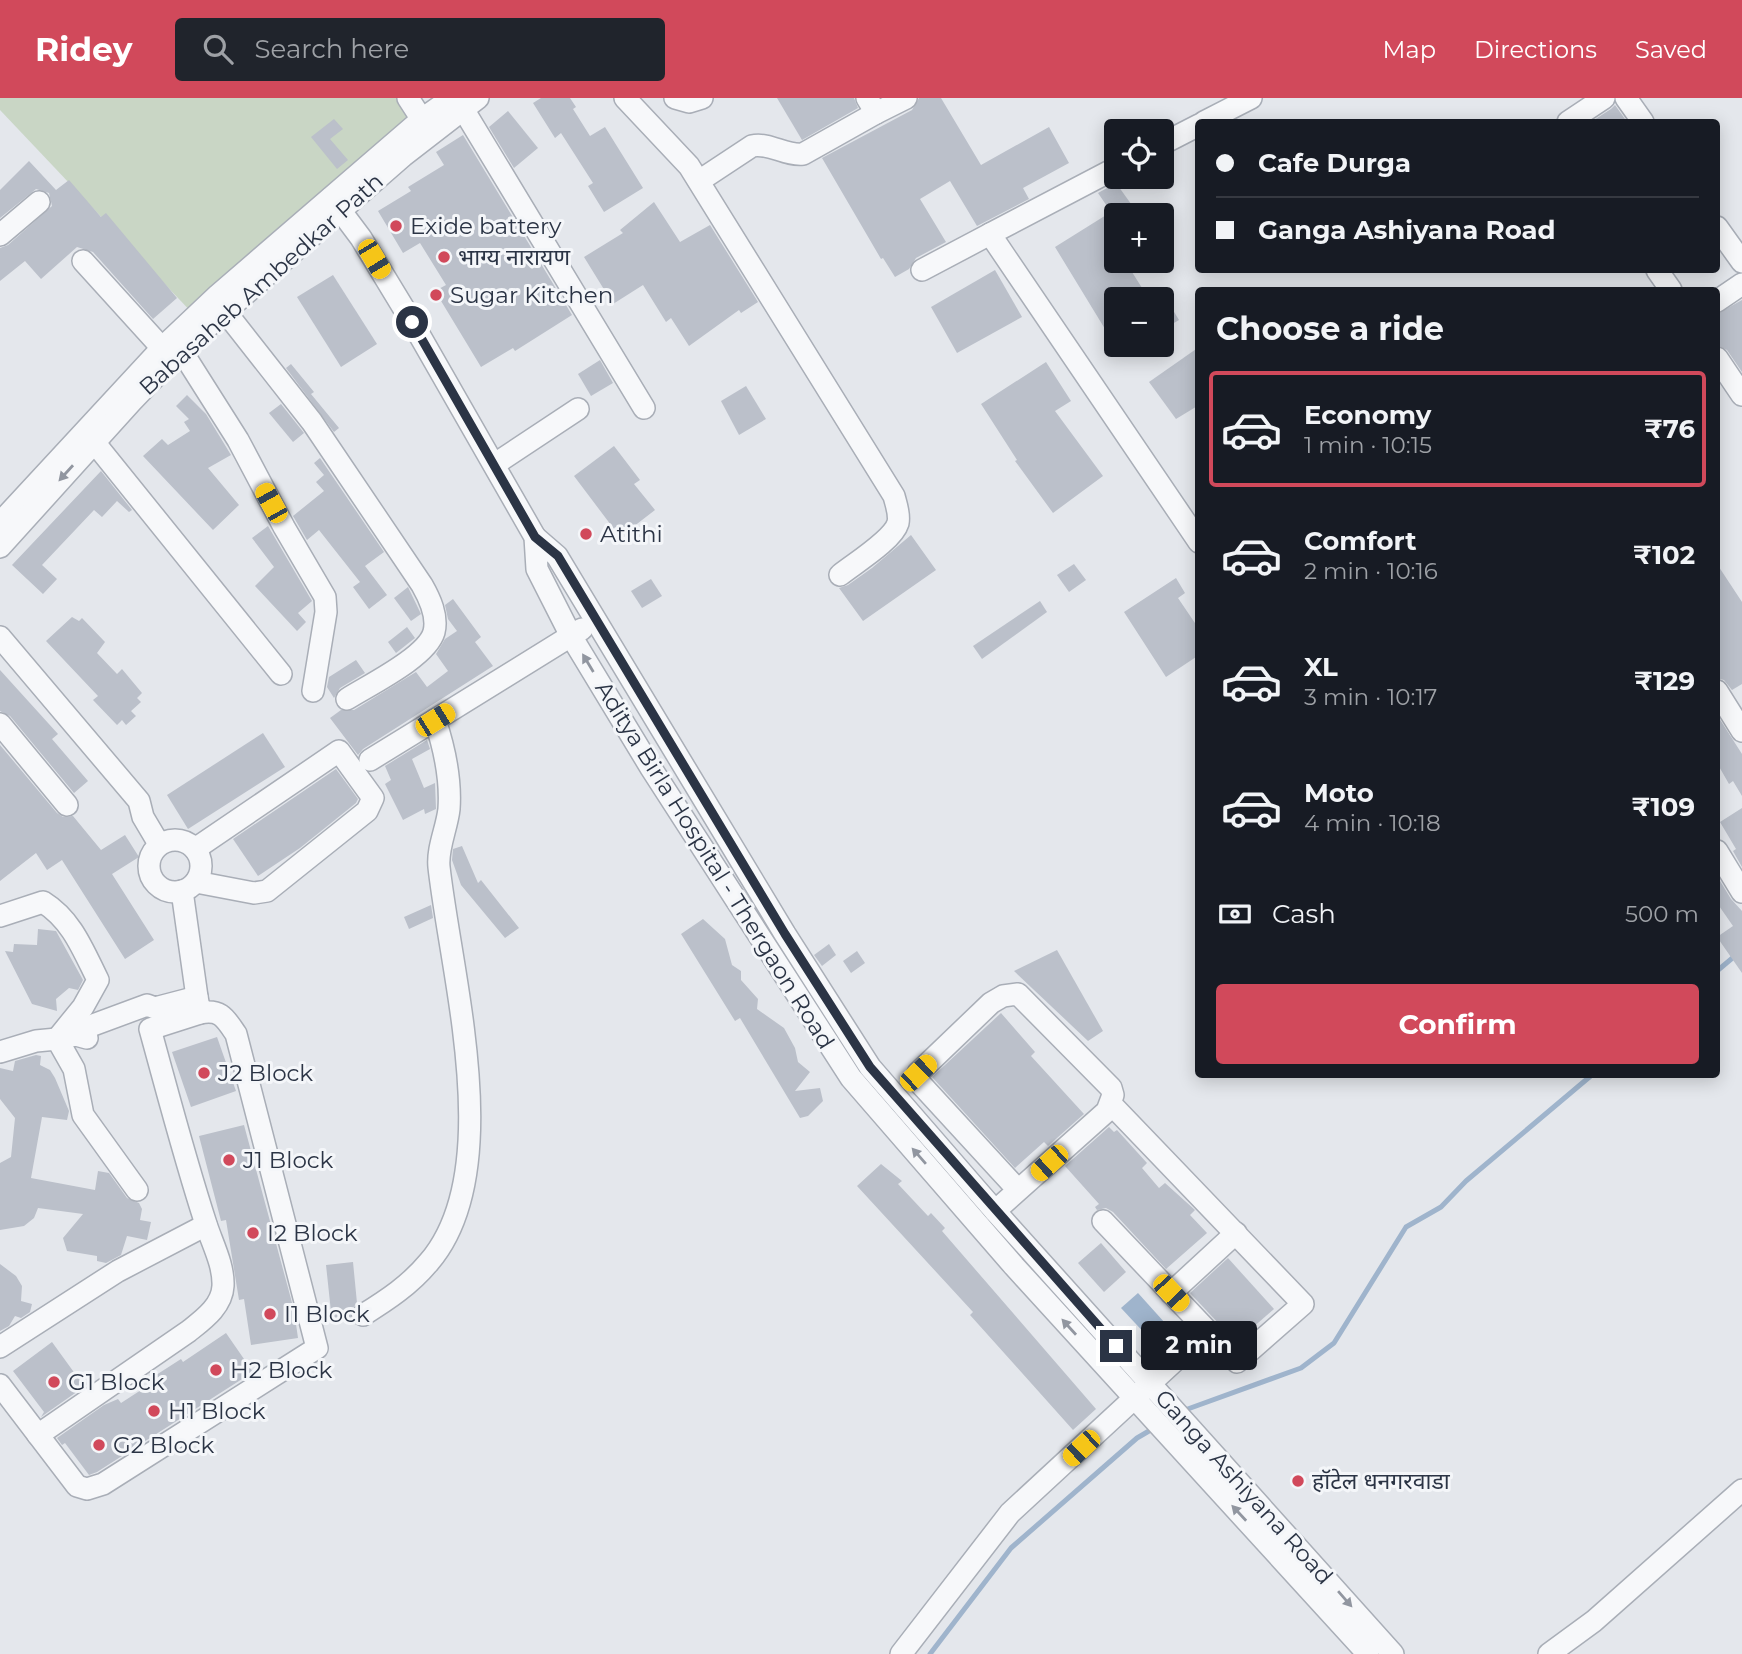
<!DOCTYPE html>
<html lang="en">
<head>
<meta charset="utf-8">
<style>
  body { margin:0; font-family:Montserrat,"Noto Sans Devanagari",sans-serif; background:#20242c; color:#f1f3f6; height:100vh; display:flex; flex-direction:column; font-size:26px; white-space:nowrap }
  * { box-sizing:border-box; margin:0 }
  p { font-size:23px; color:#9ea1a6 }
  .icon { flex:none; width:38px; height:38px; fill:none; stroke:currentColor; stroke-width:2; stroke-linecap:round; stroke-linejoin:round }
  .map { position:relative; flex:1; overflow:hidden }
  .details { position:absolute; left:1195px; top:189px; width:525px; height:791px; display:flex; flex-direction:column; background:#171b24; border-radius:7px; box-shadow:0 4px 18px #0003 }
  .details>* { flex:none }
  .top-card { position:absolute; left:1195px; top:21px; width:525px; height:154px; border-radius:7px; box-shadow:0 4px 18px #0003; display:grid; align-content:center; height:154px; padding:0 21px; background:#171b24 }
  .tools { position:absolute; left:1104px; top:21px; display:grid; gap:14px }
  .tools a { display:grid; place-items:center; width:70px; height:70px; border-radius:7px; background:#171b24; box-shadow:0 4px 18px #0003; font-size:35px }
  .end { position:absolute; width:32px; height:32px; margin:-16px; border:9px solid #2b3445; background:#fff; box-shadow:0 0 0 4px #fff }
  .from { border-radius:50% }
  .bubble { position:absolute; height:49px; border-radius:7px; background:#171b24; box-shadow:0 4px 18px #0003; font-size:23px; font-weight:700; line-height:49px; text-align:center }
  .car { position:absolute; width:21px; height:42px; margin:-21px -10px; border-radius:9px; box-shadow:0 0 5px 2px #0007; background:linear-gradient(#f5c518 24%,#345 0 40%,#f5c518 0 76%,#345 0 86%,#f5c518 0) }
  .top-card b { display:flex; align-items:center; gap:24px; height:66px; font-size:26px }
  .top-card b+b { border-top:2px solid #363941 }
  .top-card i { width:18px; height:18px; background:#f1f3f6 }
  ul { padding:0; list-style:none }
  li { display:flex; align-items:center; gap:21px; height:116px; margin:0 14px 10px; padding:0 7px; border:4px solid transparent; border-radius:7px }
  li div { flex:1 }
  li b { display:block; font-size:26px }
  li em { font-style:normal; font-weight:700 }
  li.active { border-color:#d1495b }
  li>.icon { width:63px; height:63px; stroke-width:1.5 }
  h2 { padding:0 21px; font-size:32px; line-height:84px }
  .pay { display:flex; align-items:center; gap:18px; height:77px; padding:0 21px; font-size:26px }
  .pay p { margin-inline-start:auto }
  .cta { display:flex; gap:14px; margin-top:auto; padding:14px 21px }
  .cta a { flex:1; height:80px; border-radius:7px; background:#d1495b; color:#fff; font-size:28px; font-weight:700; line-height:80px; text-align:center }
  header { display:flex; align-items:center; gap:42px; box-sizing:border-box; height:98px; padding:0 35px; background:#d1495b; color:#fff }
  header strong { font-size:33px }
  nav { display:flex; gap:38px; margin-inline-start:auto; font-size:24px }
  .search { width:490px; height:63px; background:#20242c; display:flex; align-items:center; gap:18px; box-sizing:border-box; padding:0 24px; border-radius:7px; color:#9ea1a6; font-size:26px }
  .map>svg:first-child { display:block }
</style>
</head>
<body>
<header>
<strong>Ridey</strong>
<div class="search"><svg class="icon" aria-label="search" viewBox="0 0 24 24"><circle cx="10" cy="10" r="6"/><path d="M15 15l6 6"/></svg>Search here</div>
<nav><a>Map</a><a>Directions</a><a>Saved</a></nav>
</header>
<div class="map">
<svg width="1742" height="1556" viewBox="0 0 1742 1556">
  <rect width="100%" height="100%" fill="#e4e7ec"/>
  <!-- green -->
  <path fill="#c9d6c5" d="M0 0H406L422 21 196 219 0 12Z"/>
  <!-- water -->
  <path fill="#9fb4cc" d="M1138 1195 1165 1225 1149 1240 1121 1210Z"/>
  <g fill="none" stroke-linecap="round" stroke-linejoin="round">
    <!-- stream -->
    <g stroke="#9fb4cc" stroke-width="5">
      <path d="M1717 873 1742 852"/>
      <path d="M1185 1312 1301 1270 1334 1245 1406 1129 1441 1109 1466 1083 1593 976"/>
      <path d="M930 1556 1011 1450 1137 1340 1149 1333"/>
    </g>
  </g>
  <!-- building -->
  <g fill="#bbc0ca">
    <path d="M541 0H570L576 9 573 11 590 38 605 29 643 90 604 114 588 88 593 85 561 35 555 40 533 5Z"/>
    <path d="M777 0H854L858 10 802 42Z"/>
    <path d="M919 0H941L981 67 1049 29 1069 65 1023 90 1029 101 977 128 950 83 920 101 946 144 916 160 909 171 895 179 883 160 881 161 822 60 912 12Z"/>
    <path d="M1615 7 1627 24H1591L1611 11Z"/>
    <path d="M508 13 538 50 514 70 489 29Z"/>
    <path d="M334 21 343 31 330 41 348 62 337 71 311 39Z"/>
    <path d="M463 37 572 217 515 253 513 250 481 269 435 193 446 187 420 145 403 155 378 113 411 93 408 89 444 67 436 54Z"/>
    <path d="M29 63 56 92 69 82 101 119 106 115 177 200 153 221 93 154 77 149 41 181 25 163 0 183V150L8 147 52 108 49 95 36 91 0 120V92Z"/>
    <path d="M1116 85 1139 117H1116V163H1125L1149 201H1116V249L1055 149 1111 114 1098 95Z"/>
    <path d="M654 104 680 144 710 127 758 204 741 215 739 212 689 248 671 220 666 224 643 187 613 206 584 159 623 135 620 132Z"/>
    <path d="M995 172 1022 219 957 255 931 209Z"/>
    <path d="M333 177 377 246 341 269 297 199Z"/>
    <path d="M1162 194 1179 222 1162 232Z"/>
    <path d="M1742 202V274L1727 252 1717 247V216Z"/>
    <path d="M1199 249V307L1176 321 1149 284Z"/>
    <path d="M600 262 613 285 591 298 578 276Z"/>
    <path d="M1046 264 1071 303 1055 313 1103 378 1053 415 1015 363 1017 362 981 306Z"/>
    <path d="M291 266 314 294 311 296 339 330 334 334 286 270Z"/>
    <path d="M746 288 766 321 739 337 721 303Z"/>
    <path d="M187 297 206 316 231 357 208 370 239 407 213 432 143 358 162 341 168 347 190 333 184 324 189 321 176 308Z"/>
    <path d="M281 306 304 335 293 344 269 315Z"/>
    <path d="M614 348 640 382 634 386 655 412 620 439 574 378Z"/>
    <path d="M320 360 384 454 365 468 387 497 369 511 353 489 360 484 319 432 307 442 293 418 324 393 316 384 324 377 314 365Z"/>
    <path d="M101 373 132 412 129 414 117 403 102 419 94 412 42 467 57 481 43 496 12 467Z"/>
    <path d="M268 428 312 503 298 515 306 524 297 533 255 488 274 469 252 440Z"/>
    <path d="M911 437 936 472 863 523 839 490 848 487 872 470Z"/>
    <path d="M1074 466 1086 482 1069 494 1057 477Z"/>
    <path d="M1717 466 1742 504V586L1732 592 1724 582 1717 580Z"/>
    <path d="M1176 480 1185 495 1178 500 1199 531V557L1166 579 1124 514Z"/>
    <path d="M651 481 662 498 642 510 631 493Z"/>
    <path d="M408 489 421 516 411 523 394 500Z"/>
    <path d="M453 501 481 539 475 544 493 568 363 651 358 657 330 620 341 612H354L416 574 427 589 448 573 436 556 445 541 457 533 448 521 445 507Z"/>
    <path d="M1040 503 1047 514 982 561 973 548Z"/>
    <path d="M72 519 79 523 82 520 105 544 97 555 117 576 122 571 142 595 137 600 141 604 131 613 136 618 126 627 122 622 117 627 93 602 98 598 46 543Z"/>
    <path d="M407 529 415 540 396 555 388 544Z"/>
    <path d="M356 562 365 575 340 590 334 600 327 589 329 579Z"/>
    <path d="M0 572 58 636 52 641 88 683 74 695 10 618 0 613Z"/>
    <path d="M1717 617 1742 656V698L1733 683 1729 686 1717 665Z"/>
    <path d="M263 635 285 669 188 731 167 697Z"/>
    <path d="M427 642 430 651 412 661 424 690 435 685 436 711 425 716 424 711 403 722 385 686 391 682 385 668Z"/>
    <path d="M0 647 57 715 63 719 73 718 101 752 125 737 139 759 112 776 154 842 125 861 62 762 47 772 36 755 0 783Z"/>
    <path d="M336 671 358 701 356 705 300 750 258 778 233 741Z"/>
    <path d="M1742 710V769L1733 753 1736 751 1720 724Z"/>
    <path d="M462 748 478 785 481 782 519 830 505 840 461 787 452 762 453 751Z"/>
    <path d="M1717 778 1731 801 1742 813V875L1717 839 1733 828 1717 805Z"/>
    <path d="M431 807 433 820 409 831 404 819Z"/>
    <path d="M703 821 725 841 732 867 741 873V882L758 901 757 911 784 930 795 950 798 964 810 974 795 993 820 990 823 1003 808 1018 800 1020 740 920 735 923 681 836Z"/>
    <path d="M38 831 56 833 83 882 78 892 69 890 56 901 57 913 32 906 5 853 13 854 14 846 37 847Z"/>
    <path d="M829 846 836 857 822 868 814 857Z"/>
    <path d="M1057 852 1103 933 1088 943 1014 873Z"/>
    <path d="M857 853 865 865 851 875 843 863Z"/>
    <path d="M1001 915 1035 954 1031 958 1084 1016 1048 1048 1044 1044 1015 1070 932 979Z"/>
    <path d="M217 939 236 993 191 1009 172 954Z"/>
    <path d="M36 957 41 958 40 967 50 972 55 980 69 1013 67 1022 42 1019 31 1080 95 1092 98 1073 109 1075 127 1100 139 1105 142 1111 140 1122 151 1124 147 1142 127 1138 121 1157 106 1165 97 1163V1158L67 1153 63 1140 83 1116 38 1110 34 1120 24 1128 0 1132V1065L11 1059 15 1020 0 1001V970L13 973 15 963Z"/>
    <path d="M244 1027 294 1212 298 1240 251 1247 244 1201 239 1202 226 1122 221 1123 199 1038Z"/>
    <path d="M1109 1029 1114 1034 1117 1032 1147 1065 1142 1070 1159 1090 1165 1085 1195 1112 1190 1117 1207 1135 1166 1171 1113 1114 1106 1110 1097 1112 1095 1109 1099 1106 1065 1068Z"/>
    <path d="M881 1066 902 1083 898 1086 928 1118 931 1115 945 1130 942 1133 1096 1311 1073 1332 970 1217 973 1214 857 1088Z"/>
    <path d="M1101 1145 1126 1174 1104 1194 1078 1165Z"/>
    <path d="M1228 1160 1274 1211 1236 1244 1190 1195Z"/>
    <path d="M353 1164 357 1205 351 1212V1221L332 1223 326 1167Z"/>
    <path d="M0 1166 16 1178 22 1188 21 1203 32 1206 30 1214 21 1220 15 1218 9 1228 0 1233Z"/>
    <path d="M226 1235 253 1274 97 1374 89 1377 65 1345 62 1347 57 1340 104 1307 118 1301 121 1305 155 1283 153 1279 181 1261 183 1264Z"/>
    <path d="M52 1244 81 1284 84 1281 88 1286 41 1319 44 1314 13 1273Z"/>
  </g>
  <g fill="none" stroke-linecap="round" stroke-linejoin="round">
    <defs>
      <g id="minor">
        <path d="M408 0 428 31"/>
        <path d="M625 0 689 68 894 398C896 406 900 416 898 425 893 442 855 465 840 477"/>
        <path d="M675 0 689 4 702 0"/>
        <path d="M867 0 876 15 906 0"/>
        <path d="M1626 0 1643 24"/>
        <path d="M457 1 644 310"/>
        <path d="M1204 24 1251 0"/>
        <path d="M1568 24 1604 0"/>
        <path d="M1162 46 1199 27"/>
        <path d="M1116 70 990 136 1199 444"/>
        <path d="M699 83 752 48C769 44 785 58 803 56L876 15"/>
        <path d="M331 100 361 140 412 224 535 439 537 471 571 538 651 670 851 980 1014 1168 1368 1556"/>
        <path d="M1717 129 1742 164"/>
        <path d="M0 137 39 104"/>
        <path d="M83 163 162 250"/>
        <path d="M922 172 990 136"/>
        <path d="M1657 172 1671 192"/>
        <path d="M1717 203 1742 186"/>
        <path d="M224 212 312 324 422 487C430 501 438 518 434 534 427 559 369 587 347 601"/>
        <path d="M181 252 238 342 284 429 325 499 326 514 313 593"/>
        <path d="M1717 260 1742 297"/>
        <path d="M94 344 281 576"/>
        <path d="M495 366 578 311"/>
        <path d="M0 425 162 250 218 197 422 21 452 0"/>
        <path d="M535 439 557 458 785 836 870 969 995 1113 1393 1556"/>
        <path d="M0 449 132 303 181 252 403 58 478 0"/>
        <path d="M0 539 139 703 143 719 159 746"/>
        <path d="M1717 593 1742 633"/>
        <path d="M0 626 67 707"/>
        <path d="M370 662 435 622"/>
        <circle cx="175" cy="768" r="26"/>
        <path d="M195 751 339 653 373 700 367 713 267 793 254 795 196 784"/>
        <path d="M1717 753 1742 794"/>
        <path d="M182 793 197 899"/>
        <path d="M0 818 43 804C72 822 83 852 98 882L83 909 57 941 76 937 87 940"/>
        <path d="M0 954 36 943 57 941 74 971 83 1017 137 1092"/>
        <path d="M995 1113 1107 1013 1113 997 1111 990 1018 896 1003 898 991 905 918 975 916 981 1018 1092"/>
        <path d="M1103 1123 1237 1264 1303 1206 1111 1006"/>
        <path d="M1171 1195 1236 1135"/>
        <path d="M363 1217C387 1202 410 1187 429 1164 507 1073 451 878 439 769 437 750 447 730 449 711 451 682 444 649 435 622L582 531"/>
        <path d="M0 1249 118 1173 206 1127"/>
        <path d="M0 1287 77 1388 87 1391 103 1386 317 1250 236 936C225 920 221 911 200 915L197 899 155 910 147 907 85 930 76 937"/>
        <path d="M38 1337 189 1233C204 1221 222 1208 223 1188 224 1167 212 1145 206 1126 185 1062 168 996 150 931L200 915"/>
        <path d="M901 1556 1010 1415 1207 1233"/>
        <path d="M1549 1556 1594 1523 1742 1392"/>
      </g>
    </defs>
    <!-- minor casing -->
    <use href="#minor" stroke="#a9aeb7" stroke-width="24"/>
    <!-- minor -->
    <use href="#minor" stroke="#f7f8fa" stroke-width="21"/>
  </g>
  <!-- one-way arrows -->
  <defs><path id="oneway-solid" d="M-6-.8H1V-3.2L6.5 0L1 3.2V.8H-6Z" transform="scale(1.75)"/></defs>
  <g fill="#9196a0">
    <use href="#oneway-solid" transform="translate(66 375) rotate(132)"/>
    <use href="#oneway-solid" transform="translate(588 565) rotate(-121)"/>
    <use href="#oneway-solid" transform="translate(919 1058) rotate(-131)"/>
    <use href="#oneway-solid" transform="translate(1069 1229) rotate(-132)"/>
    <use href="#oneway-solid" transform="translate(1239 1415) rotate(-133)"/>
    <use href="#oneway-solid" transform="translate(1345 1501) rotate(49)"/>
  </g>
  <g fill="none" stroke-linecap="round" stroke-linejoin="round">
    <!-- route -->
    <path stroke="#2b3445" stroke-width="9" d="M412 224 535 439 558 458 785 836 870 969 1116 1248"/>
  </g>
  <!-- markers -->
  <g fill="#d1495b" stroke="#f4f6f9" stroke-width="2.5">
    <circle cx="396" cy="128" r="7"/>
    <circle cx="444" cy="159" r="7"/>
    <circle cx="436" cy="197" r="7"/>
    <circle cx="586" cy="436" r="7"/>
    <circle cx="204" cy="975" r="7"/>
    <circle cx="229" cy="1062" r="7"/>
    <circle cx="253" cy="1135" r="7"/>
    <circle cx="270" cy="1216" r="7"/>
    <circle cx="216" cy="1272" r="7"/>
    <circle cx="54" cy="1284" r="7"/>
    <circle cx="154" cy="1313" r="7"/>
    <circle cx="99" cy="1347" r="7"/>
    <circle cx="1298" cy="1383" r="7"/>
  </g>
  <g text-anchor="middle" stroke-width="6" stroke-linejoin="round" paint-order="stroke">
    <!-- poi labels -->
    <g font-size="23" fill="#2b3445" stroke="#f4f6f9" text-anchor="start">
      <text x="410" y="136">Exide battery</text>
      <text x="458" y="167">भाग्य नारायण</text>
      <text x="450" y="205">Sugar Kitchen</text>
      <text x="600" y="444">Atithi</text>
      <text x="218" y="983">J2 Block</text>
      <text x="243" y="1070">J1 Block</text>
      <text x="267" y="1143">I2 Block</text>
      <text x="284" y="1224">I1 Block</text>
      <text x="230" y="1280">H2 Block</text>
      <text x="68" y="1292">G1 Block</text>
      <text x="168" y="1321">H1 Block</text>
      <text x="113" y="1355">G2 Block</text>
      <text x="1312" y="1391">हॉटेल धनगरवाडा</text>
    </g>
    <!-- street labels -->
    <g font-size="23" fill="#2b3445" stroke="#f4f6f9">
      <text transform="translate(261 186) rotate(-42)" y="8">Babasaheb Ambedkar Path</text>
      <text transform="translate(715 767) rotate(58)" y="8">Aditya Birla Hospital - Thergaon Road</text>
      <text transform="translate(1244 1389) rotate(48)" y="8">Ganga Ashiyana Road</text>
    </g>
  </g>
</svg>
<div class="tools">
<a><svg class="icon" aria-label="locate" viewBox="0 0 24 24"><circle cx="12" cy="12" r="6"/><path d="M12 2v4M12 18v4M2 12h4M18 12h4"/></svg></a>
<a>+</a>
<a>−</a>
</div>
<i class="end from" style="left:412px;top:224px"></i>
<i class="end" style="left:1116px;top:1248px"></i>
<div class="bubble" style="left:1141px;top:1223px;width:116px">2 min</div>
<i class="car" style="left:374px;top:161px;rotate:149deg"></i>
<i class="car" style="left:271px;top:405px;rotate:331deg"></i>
<i class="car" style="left:435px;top:622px;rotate:58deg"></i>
<i class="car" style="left:918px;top:975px;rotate:46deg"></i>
<i class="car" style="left:1049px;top:1065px;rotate:228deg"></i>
<i class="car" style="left:1171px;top:1195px;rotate:137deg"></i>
<i class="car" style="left:1081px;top:1350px;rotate:227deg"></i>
<div class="top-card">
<b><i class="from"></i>Cafe Durga</b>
<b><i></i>Ganga Ashiyana Road</b>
</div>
<section class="details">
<h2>Choose a ride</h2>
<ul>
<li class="active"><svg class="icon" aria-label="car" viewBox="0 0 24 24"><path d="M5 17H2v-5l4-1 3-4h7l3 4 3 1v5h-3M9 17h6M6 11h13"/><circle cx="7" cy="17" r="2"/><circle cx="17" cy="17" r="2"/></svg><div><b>Economy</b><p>1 min · 10:15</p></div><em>₹76</em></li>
<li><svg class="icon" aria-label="car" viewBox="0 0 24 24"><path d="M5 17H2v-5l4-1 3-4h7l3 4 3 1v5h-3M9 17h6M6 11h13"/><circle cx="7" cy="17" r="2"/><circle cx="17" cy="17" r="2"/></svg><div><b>Comfort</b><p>2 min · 10:16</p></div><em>₹102</em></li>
<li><svg class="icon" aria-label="car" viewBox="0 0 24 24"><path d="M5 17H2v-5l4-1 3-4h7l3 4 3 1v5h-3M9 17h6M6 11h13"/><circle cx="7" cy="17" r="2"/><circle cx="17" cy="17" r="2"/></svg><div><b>XL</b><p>3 min · 10:17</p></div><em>₹129</em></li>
<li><svg class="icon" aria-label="car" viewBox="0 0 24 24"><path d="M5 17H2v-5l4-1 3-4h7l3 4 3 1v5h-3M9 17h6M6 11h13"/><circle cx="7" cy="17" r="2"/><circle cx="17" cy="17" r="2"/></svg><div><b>Moto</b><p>4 min · 10:18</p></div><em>₹109</em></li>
</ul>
<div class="pay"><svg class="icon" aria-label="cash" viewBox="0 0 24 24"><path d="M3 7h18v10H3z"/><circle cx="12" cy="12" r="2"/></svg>Cash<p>500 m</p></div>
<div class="cta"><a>Confirm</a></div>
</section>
</div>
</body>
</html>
